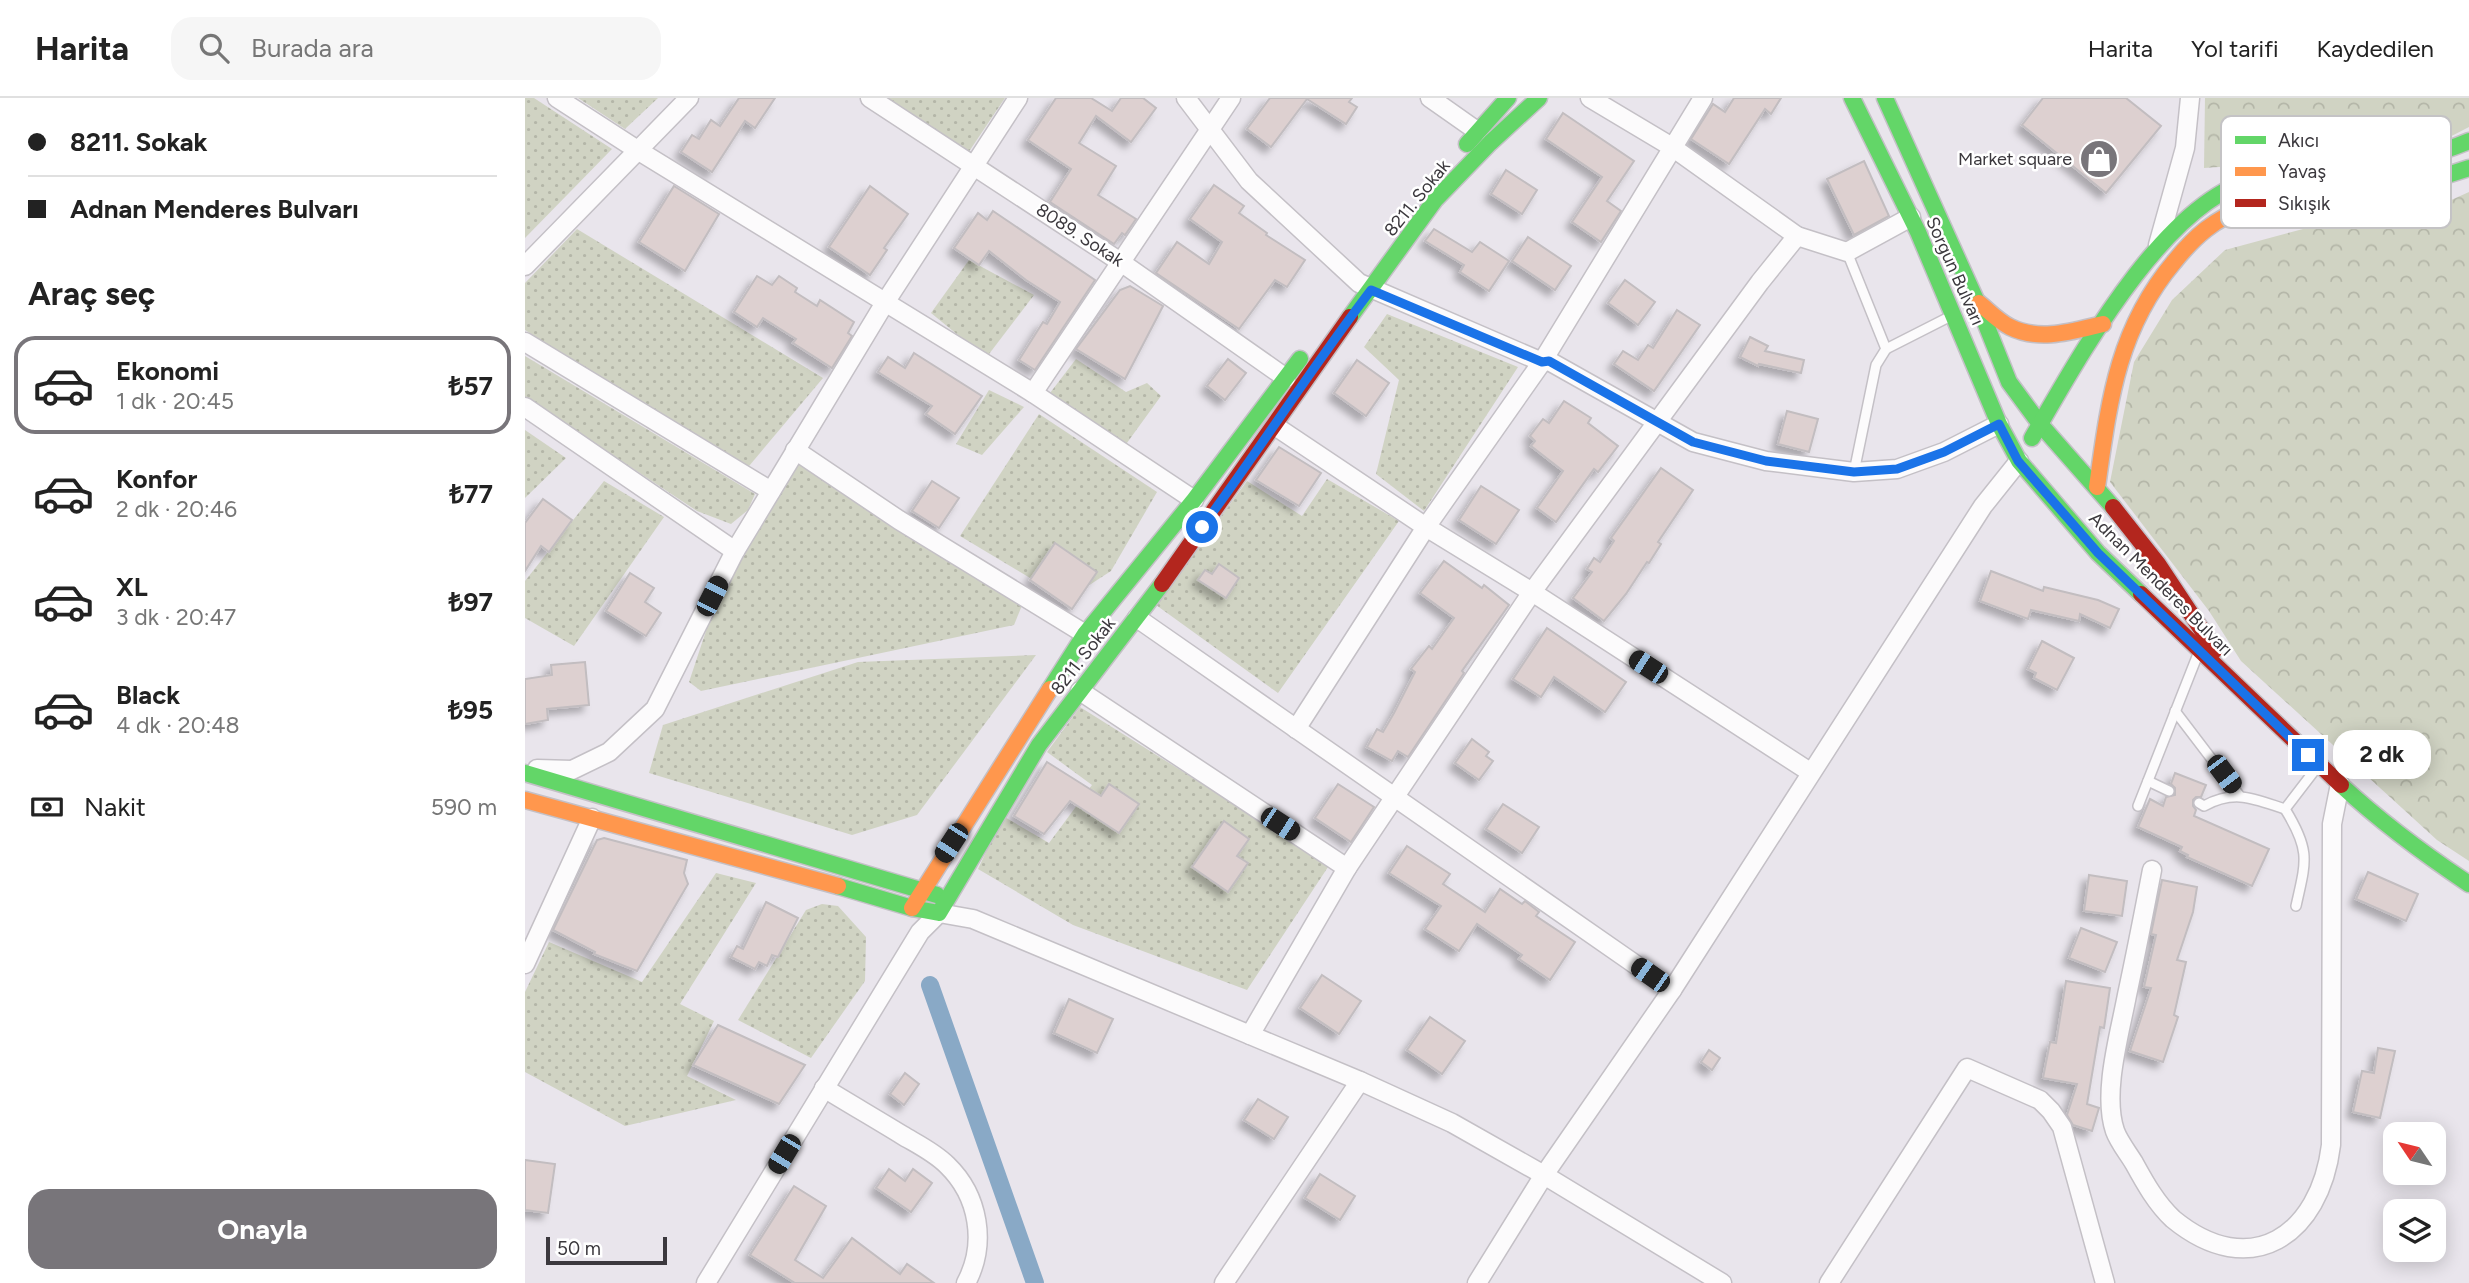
<!DOCTYPE html>
<html lang="tr">
<head>
<meta charset="utf-8">
<style>
  body { margin:0; font-family:Figtree,sans-serif; background:#f6f6f6; color:#222; height:100vh; display:flex; flex-direction:column; font-size:26px; white-space:nowrap }
  * { box-sizing:border-box; margin:0 }
  p { font-size:23px; color:#767676 }
  .icon { flex:none; width:38px; height:38px; fill:none; stroke:currentColor; stroke-width:2; stroke-linecap:round; stroke-linejoin:round }
  .map { position:relative; flex:1; overflow:hidden }
  .details { display:flex; flex-direction:column; background:#fff; width:525px }
  .details>* { flex:none }
  .banner { display:grid; align-content:center; height:154px; padding:0 28px; background:#fff }
  .needle { width:46px; rotate:305deg }
  .fabs { position:absolute; left:1858px; top:1024px; display:grid; gap:14px }
  .fabs a { display:grid; place-items:center; width:63px; height:63px; border-radius:14px; background:#fff; box-shadow:0 4px 18px #0003; font-size:35px }
  .scale { position:absolute; left:21px; bottom:18px; width:121px; box-sizing:border-box; padding-left:7px; border:4px solid #3b383d; border-top:0; font-size:19px; line-height:24px; white-space:nowrap; color:#3b383d; -webkit-text-stroke:5px #fff; paint-order:stroke }
  .end { position:absolute; width:32px; height:32px; margin:-16px; border:9px solid #1a73e8; background:#fff; box-shadow:0 0 0 4px #fff }
  .from { border-radius:50% }
  .bubble { position:absolute; height:49px; border-radius:21px; background:#fff; box-shadow:0 4px 18px #0003; font-size:23px; font-weight:700; line-height:49px; text-align:center }
  .car { position:absolute; width:21px; height:42px; margin:-21px -10px; border-radius:9px; box-shadow:0 0 5px 2px #0007; background:linear-gradient(#222 24%,#8ab4d8 0 40%,#222 0 76%,#8ab4d8 0 86%,#222 0) }
  .banner b { display:flex; align-items:center; gap:24px; height:66px; font-size:26px }
  .banner b+b { border-top:2px solid #e0e0e0 }
  .banner i { width:18px; height:18px; background:#222 }
  ul { padding:0; list-style:none }
  li { display:flex; align-items:center; gap:21px; height:98px; margin:0 14px 10px; padding:0 14px; border:4px solid transparent; border-radius:21px }
  li div { flex:1 }
  li b { display:block; font-size:26px }
  li em { font-style:normal; font-weight:700 }
  li.current { border-color:#78757a }
  li>.icon { width:63px; height:63px; stroke-width:1.5 }
  h2 { padding:0 28px; font-size:32px; line-height:84px }
  .pay { display:flex; align-items:center; gap:18px; height:77px; padding:0 28px; font-size:26px }
  .pay p { margin-inline-start:auto }
  .cta { display:flex; gap:14px; margin-top:auto; padding:14px 28px }
  .cta a { flex:1; height:80px; border-radius:21px; background:#78757a; color:#fff; font-size:28px; font-weight:700; line-height:80px; text-align:center }
  header { display:flex; align-items:center; gap:42px; box-sizing:border-box; height:98px; padding:0 35px; background:#fff; border-bottom:2px solid #e0e0e0 }
  header strong { font-size:33px }
  nav { display:flex; gap:38px; margin-inline-start:auto; font-size:24px }
  .search { width:490px; height:63px; background:#f6f6f6; display:flex; align-items:center; gap:18px; box-sizing:border-box; padding:0 24px; border-radius:21px; color:#767676; font-size:26px }
  main { display:flex; flex:1; min-height:0 }
  .map>svg:first-child { display:block }
</style>
</head>
<body>
<header>
<strong>Harita</strong>
<div class="search"><svg class="icon" aria-label="search" viewBox="0 0 24 24"><circle cx="10" cy="10" r="6"/><path d="M15 15l6 6"/></svg>Burada ara</div>
<nav><a>Harita</a><a>Yol tarifi</a><a>Kaydedilen</a></nav>
</header>
<main>
<section class="details">
<div class="banner">
<b><i class="from"></i>8211. Sokak</b>
<b><i></i>Adnan Menderes Bulvarı</b>
</div>
<h2>Araç seç</h2>
<ul>
<li class="current"><svg class="icon" aria-label="car" viewBox="0 0 24 24"><path d="M5 17H2v-5l4-1 3-4h7l3 4 3 1v5h-3M9 17h6M6 11h13"/><circle cx="7" cy="17" r="2"/><circle cx="17" cy="17" r="2"/></svg><div><b>Ekonomi</b><p>1 dk · 20:45</p></div><em>₺57</em></li>
<li><svg class="icon" aria-label="car" viewBox="0 0 24 24"><path d="M5 17H2v-5l4-1 3-4h7l3 4 3 1v5h-3M9 17h6M6 11h13"/><circle cx="7" cy="17" r="2"/><circle cx="17" cy="17" r="2"/></svg><div><b>Konfor</b><p>2 dk · 20:46</p></div><em>₺77</em></li>
<li><svg class="icon" aria-label="car" viewBox="0 0 24 24"><path d="M5 17H2v-5l4-1 3-4h7l3 4 3 1v5h-3M9 17h6M6 11h13"/><circle cx="7" cy="17" r="2"/><circle cx="17" cy="17" r="2"/></svg><div><b>XL</b><p>3 dk · 20:47</p></div><em>₺97</em></li>
<li><svg class="icon" aria-label="car" viewBox="0 0 24 24"><path d="M5 17H2v-5l4-1 3-4h7l3 4 3 1v5h-3M9 17h6M6 11h13"/><circle cx="7" cy="17" r="2"/><circle cx="17" cy="17" r="2"/></svg><div><b>Black</b><p>4 dk · 20:48</p></div><em>₺95</em></li>
</ul>
<div class="pay"><svg class="icon" aria-label="cash" viewBox="0 0 24 24"><path d="M3 7h18v10H3z"/><circle cx="12" cy="12" r="2"/></svg>Nakit<p>590 m</p></div>
<div class="cta"><a>Onayla</a></div>
</section>
<div class="map">
<svg width="1944" height="1185" viewBox="0 0 1944 1185">
  <defs>
    <pattern id="grass-dots" width="8" height="8" patternUnits="userSpaceOnUse" patternTransform="scale(1.75)"><rect width="8" height="8" fill="#d0d3c3"/><path d="M2 2h.1M6 6h.1" fill="none" stroke="#b4b6a8" stroke-width="1.8" stroke-linecap="round"/></pattern>
    <pattern id="forest-crowns" width="20" height="18" patternUnits="userSpaceOnUse" patternTransform="scale(1.75)"><rect width="20" height="18" fill="#d0d3c3"/><path d="M2 6a3 3 0 1 1 6 0M12 15a3 3 0 1 1 6 0" fill="none" stroke="#b4b6a8"/></pattern>
    <filter id="shadow"><feDropShadow dx="-6" dy="6" stdDeviation="3.5" flood-color="#0004"/></filter>
  </defs>
  <rect width="100%" height="100%" fill="#e9e5ec"/>
  <!-- grass -->
  <g fill="url(#grass-dots)">
    <path d="M0 0H9L87 51 0 140Z"/>
    <path d="M53 0H133L100 31Z"/>
    <path d="M357 0H480L443 55Z"/>
    <path d="M52 131 298 280 219 374 0 232V185Z"/>
    <path d="M444 162 509 197 461 260 406 215Z"/>
    <path d="M862 216 993 269 899 413 851 376 874 282 839 249Z"/>
    <path d="M0 258 230 396 223 412 206 426 172 413 0 299Z"/>
    <path d="M551 261 601 294 622 285 636 298 599 349 525 295Z"/>
    <path d="M464 292 499 309 457 357 431 346Z"/>
    <path d="M514 316 632 394 586 473 552 495 535 498 435 438Z"/>
    <path d="M0 332 41 360 0 400Z"/>
    <path d="M267 358 498 505 489 527 176 593 164 584 194 494Z"/>
    <path d="M802 381 874 423 753 595 631 507 722 383 777 418Z"/>
    <path d="M79 383 139 419 49 548 0 520V483Z"/>
    <path d="M511 557 392 717 327 737 124 675 138 627 333 564Z"/>
    <path d="M555 609 805 766 722 892 548 827 453 771 478 718 524 745 567 687 522 654Z"/>
    <path d="M191 775 231 785 155 906 189 923 162 978 211 1002 100 1028 0 974V894L24 844 117 884Z"/>
    <path d="M297 806 313 808 341 839 340 883 286 960 213 922 281 812Z"/>
  </g>
  <!-- forest -->
  <g fill="url(#forest-crowns)">
    <path d="M1680 0H1944V29L1911 46 1855 58 1679 70Z"/>
    <path d="M1944 94V763L1912 742 1716 563 1684 513 1585 384 1609 264 1647 202 1700 152 1793 127 1924 103Z"/>
  </g>
  <g fill="none" stroke-linecap="round" stroke-linejoin="round">
    <!-- canal -->
    <path stroke="#89a9c6" stroke-width="18" d="M405 887 510 1185"/>
  </g>
  <!-- building -->
  <g fill="#ddd0d0" stroke="#c2bdc0" stroke-width="2" filter="url(#shadow)">
    <path d="M214 0H250L230 30 220 23 187 74 156 54 167 37 174 41 186 22 195 28Z"/>
    <path d="M531 0H566L587 13 596 0H618L631 10 606 44 571 18 554 45 591 68 573 97 611 121 600 137 597 135 589 146 525 104 546 71 503 42Z"/>
    <path d="M745 0H827L824 4 832 9 821 26 782 1 746 49 722 31Z"/>
    <path d="M1209 0H1256L1246 16 1240 11 1204 66 1166 41 1188 6 1200 14Z"/>
    <path d="M1518 0H1601L1636 28 1581 95 1497 27Z"/>
    <path d="M1038 15 1109 63 1082 103 1096 113 1076 144 1047 124 1077 79 1021 41Z"/>
    <path d="M1339 63 1364 118 1329 137 1302 81Z"/>
    <path d="M981 72 1012 92 997 116 966 96Z"/>
    <path d="M689 87 719 108 714 115 742 135 741 137 780 162 762 189 750 182 714 231 631 175 652 144 684 166 697 144 665 121Z"/>
    <path d="M149 88 194 116 160 173 114 144Z"/>
    <path d="M345 88 383 116 359 150 362 152 345 177 304 149Z"/>
    <path d="M468 113 570 182 510 272 494 262 518 224 522 226 535 204 501 182 464 153 454 167 429 150 453 115 462 122Z"/>
    <path d="M909 131 947 154 955 144 984 163 964 193 935 174 939 167 900 143Z"/>
    <path d="M1003 139 1046 168 1030 192 987 163Z"/>
    <path d="M232 178 247 187 254 178 272 190 270 194 292 208 295 202 329 224 323 235 327 238 307 270 268 245 271 241 238 220 232 229 209 214Z"/>
    <path d="M1100 182 1130 204 1113 227 1083 205Z"/>
    <path d="M605 188 638 208 600 281 551 251 595 192Z"/>
    <path d="M1152 212 1175 227 1129 293 1089 266 1098 253 1113 262 1123 247 1128 250Z"/>
    <path d="M1225 239 1243 248 1240 253 1279 262 1276 275 1234 266 1233 268 1215 259Z"/>
    <path d="M389 255 457 298 430 336 401 316 407 308 353 274 363 259 380 270Z"/>
    <path d="M703 261 721 275 700 302 682 288Z"/>
    <path d="M832 262 864 285 841 318 809 295Z"/>
    <path d="M1039 303 1066 320 1063 325 1093 348 1073 374 1069 371 1031 424 1012 410 1038 373 1006 348 1010 343 1005 338 1018 321 1024 325Z"/>
    <path d="M1262 313 1293 321 1284 354 1253 346Z"/>
    <path d="M754 349 796 375 774 408 731 382Z"/>
    <path d="M1136 370 1168 392 1133 444 1136 446 1124 465 1122 464 1101 496 1079 523 1048 500 1067 474 1062 471 1069 460 1075 464 1089 443 1086 440Z"/>
    <path d="M407 383 434 400 414 430 387 413Z"/>
    <path d="M956 388 994 412 971 446 934 422Z"/>
    <path d="M18 401 47 422 24 454 16 448 0 473V425Z"/>
    <path d="M530 445 572 474 547 511 505 482Z"/>
    <path d="M919 463 957 490 959 487 984 507 937 573 939 575 883 659 873 653 867 663 842 649 852 631 858 634 869 615 890 574 886 571 904 548 907 551 929 520 895 495Z"/>
    <path d="M694 466 714 480 701 500 673 482 680 472 687 476Z"/>
    <path d="M1466 473 1518 493 1519 489 1573 502 1594 511 1585 530 1555 516 1554 523 1506 512 1503 521 1455 503Z"/>
    <path d="M105 475 129 490 120 504 136 515 121 538 81 513Z"/>
    <path d="M1022 530 1101 584 1080 614 1029 579 1016 599 988 581Z"/>
    <path d="M1517 543 1549 560 1532 592 1509 580 1511 575 1503 571Z"/>
    <path d="M60 564 64 607 22 611 23 622 0 626V581L27 577 26 567Z"/>
    <path d="M947 641 964 654 961 658 968 663 954 682 930 665Z"/>
    <path d="M522 664 576 698 584 686 614 706 594 735 545 703 519 736 489 718Z"/>
    <path d="M1650 675 1681 687 1676 699H1671L1668 702V708L1671 712 1669 718 1744 751 1727 788 1662 759 1663 757 1655 753 1657 749 1613 729 1625 701 1638 708 1641 699 1650 697V690L1646 686Z"/>
    <path d="M813 686 849 709 826 744 790 720Z"/>
    <path d="M978 706 1014 729 997 755 961 731Z"/>
    <path d="M699 723 724 741 712 758 723 765 703 794 667 769Z"/>
    <path d="M79 740 162 762 159 775 163 786 112 873 69 856 70 854 28 832 72 742Z"/>
    <path d="M882 748 925 776 918 786 960 814 975 791 997 806 1000 803 1014 814 1011 818 1050 844 1025 882 994 861 997 857 952 826 934 853 900 831 916 808 864 775Z"/>
    <path d="M1843 774 1893 796 1881 823 1831 801Z"/>
    <path d="M1564 777 1602 783 1597 818 1559 813Z"/>
    <path d="M1637 782 1672 789 1668 814 1652 862 1661 864 1649 917 1653 919 1638 964 1605 953 1626 890 1619 889 1631 837 1626 836Z"/>
    <path d="M241 804 273 820 253 859 247 857 242 868 234 864 230 871 206 859 212 848 218 851Z"/>
    <path d="M1556 830 1592 844 1580 874 1544 860Z"/>
    <path d="M797 877 836 903 814 936 775 910Z"/>
    <path d="M1541 883 1585 890 1579 930 1575 929 1562 1006 1574 1010 1567 1033 1548 1027 1542 1017 1552 986 1518 980 1525 944 1531 945Z"/>
    <path d="M544 901 588 921 572 955 529 935Z"/>
    <path d="M905 919 940 943 917 976 882 952Z"/>
    <path d="M193 927 280 967 254 1006 168 967Z"/>
    <path d="M1853 950 1870 953 1855 1020 1828 1014 1837 973 1849 975Z"/>
    <path d="M1184 952 1195 960 1187 972 1176 964Z"/>
    <path d="M380 975 394 986 379 1007 365 996Z"/>
    <path d="M733 1001 763 1019 749 1041 719 1022Z"/>
    <path d="M0 1062 30 1066 23 1115 0 1112Z"/>
    <path d="M364 1071 380 1083 388 1071 407 1085 386 1114 351 1090Z"/>
    <path d="M795 1076 830 1098 815 1122 780 1100Z"/>
    <path d="M269 1088 301 1108 270 1162 298 1180 327 1140 375 1176 382 1166 409 1185H270L225 1157Z"/>
  </g>
  <g fill="none" stroke-linecap="round" stroke-linejoin="round">
    <defs>
      <g id="lane">
        <path d="M1322 154 1361 251 1351 267 1329 374"/>
        <path d="M1361 251 1424 219"/>
        <path d="M1650 613 1714 697"/>
        <path d="M1623 683 1644 693"/>
        <path d="M1674 705 1679 708C1710 691 1729 701 1760 711L1793 668"/>
        <path d="M1613 708 1673 556"/>
        <path d="M1760 711C1786 753 1781 763 1771 808"/>
      </g>
      <g id="street">
        <path d="M32 0 114 53 508 295 669 402"/>
        <path d="M345 0 597 165 761 280"/>
        <path d="M661 0 724 83 834 185 1017 264 1024 263 1168 344 1241 363 1329 374 1372 371 1419 354 1474 326"/>
        <path d="M905 0 952 33"/>
        <path d="M1065 0 1147 49 1272 138 1322 154 1386 119"/>
        <path d="M1633 147 1660 50 1665 0"/>
        <path d="M0 168 164 0"/>
        <path d="M0 244 246 393"/>
        <path d="M508 295 706 0"/>
        <path d="M0 309 210 453"/>
        <path d="M750 328 901 429 1007 494 1285 674"/>
        <path d="M270 352 374 422 560 536"/>
        <path d="M612 520 1147 892"/>
        <path d="M555 593 822 770"/>
        <path d="M771 631 901 429 1017 264 1178 0"/>
        <path d="M12 671 47 672 84 654 130 611 210 453 361 203 493 0"/>
        <path d="M1627 772C1619 814 1611 855 1602 897 1595 935 1577 995 1590 1033 1594 1044 1603 1055 1609 1065 1620 1085 1631 1105 1648 1121 1726 1185 1795 1137 1806 1047L1807 726 1815 686"/>
        <path d="M0 866 67 720"/>
        <path d="M725 937 822 770 1007 494 1235 184 1272 138"/>
        <path d="M299 990C325 1006 351 1021 377 1037 392 1046 409 1054 422 1067 454 1098 462 1146 441 1185"/>
        <path d="M181 1185 395 834 414 815 448 821 835 983 927 1025 1019 1077 1197 1185"/>
        <path d="M699 1185 835 983"/>
        <path d="M952 1185 1019 1077 1147 892 1458 408 1494 363"/>
        <path d="M1304 1185 1442 970 1515 1002 1526 1013 1537 1029 1580 1185"/>
      </g>
      <g id="fast">
        <path d="M1327 0 1393 134 1474 326 1494 363 1573 455 1616 496"/>
        <path d="M1360 0 1452 204 1484 284 1515 326 1588 409"/>
        <path d="M942 46 983 0"/>
        <path d="M1721 110C1766 95 1814 96 1860 90 1889 86 1916 80 1944 70"/>
        <path d="M825 219 910 102 965 45 1014 0"/>
        <path d="M1507 340C1552 263 1639 101 1731 81 1767 73 1805 73 1842 69 1877 65 1911 57 1944 43"/>
        <path d="M525 591 560 536 669 402 775 261"/>
        <path d="M0 675 412 797"/>
        <path d="M1816 687C1856 724 1899 756 1944 786"/>
        <path d="M313 788 387 810 414 815 514 647 637 486"/>
      </g>
      <g id="slow">
        <path d="M1454 205C1464 213 1473 223 1485 229 1515 244 1548 233 1578 226"/>
        <path d="M1572 389C1584 304 1592 232 1649 164 1669 139 1690 120 1721 110"/>
        <path d="M0 702 313 788"/>
        <path d="M387 810 525 591"/>
      </g>
      <g id="jam">
        <path d="M1588 409 1633 466 1690 552"/>
        <path d="M637 486 825 219"/>
        <path d="M1616 496 1816 687"/>
      </g>
    </defs>
    <!-- lane casing -->
    <use href="#lane" stroke="#c4c0c6" stroke-width="12"/>
    <!-- street casing -->
    <use href="#street" stroke="#c4c0c6" stroke-width="21"/>
    <!-- fast casing -->
    <use href="#fast" stroke="#c4c0c6" stroke-width="19"/>
    <!-- slow casing -->
    <use href="#slow" stroke="#c4c0c6" stroke-width="19"/>
    <!-- jam casing -->
    <use href="#jam" stroke="#c4c0c6" stroke-width="19"/>
    <!-- lane -->
    <use href="#lane" stroke="#fcfbfc" stroke-width="9"/>
    <!-- street -->
    <use href="#street" stroke="#fcfbfc" stroke-width="18"/>
    <!-- fast -->
    <use href="#fast" stroke="#63d668" stroke-width="16"/>
    <!-- slow -->
    <use href="#slow" stroke="#ff974d" stroke-width="16"/>
    <!-- jam -->
    <use href="#jam" stroke="#b3261e" stroke-width="16"/>
  </g>
  <g fill="none" stroke-linecap="round" stroke-linejoin="round">
    <!-- route -->
    <path stroke="#1a73e8" stroke-width="9" d="M677 429C735 351 787 269 846 192L1017 264 1024 263 1168 344 1241 363 1329 374 1372 371 1419 354 1474 326 1493 363 1573 455 1783 657"/>
  </g>
  <!-- icons -->
  <defs>
    <symbol id="shop-disc" viewBox="-11 -11 22 22"><circle r="9.5" fill="#78757a" stroke="#fff"/><path d="M-5-2.5h2.3a2.7 3.5 0 0 1 5.4 0H5L5.5 6h-11ZM-1.5-2.5h3a1.5 2.3 0 0 0-3 0Z" fill="#fff"/></symbol>
  </defs>
  <g fill-rule="evenodd">
    <use href="#shop-disc" x="1552" y="39" width="44" height="44"/>
  </g>
  <g text-anchor="middle" stroke-width="5" stroke-linejoin="round" paint-order="stroke">
    <!-- poi labels -->
    <g font-size="18" fill="#3b383d" stroke="#fff" text-anchor="end">
      <text x="1547" y="67">Market square</text>
    </g>
    <!-- street labels -->
    <g font-size="18" fill="#3b383d" stroke="#fff">
      <text transform="translate(892 100) rotate(-51)" y="6">8211. Sokak</text>
      <text transform="translate(555 137) rotate(33)" y="6">8089. Sokak</text>
      <text transform="translate(1430 173) rotate(66)" y="6">Sorgun Bulvarı</text>
      <text transform="translate(1636 486) rotate(45)" y="6">Adnan Menderes Bulvarı</text>
      <text transform="translate(558 558) rotate(-52)" y="6">8211. Sokak</text>
    </g>
  </g>
  <!-- legend -->
  <rect x="1696" y="18" width="230" height="112" rx="10" fill="#fff" stroke="#c4c3c5" stroke-width="2"/>
  <rect x="1710" y="38" width="31" height="8" fill="#63d668"/>
  <rect x="1710" y="69" width="31" height="9" fill="#ff974d"/>
  <rect x="1710" y="101" width="31" height="8" fill="#b3261e"/>
  <g font-size="19" fill="#3b383d">
    <text x="1753" y="49">Akıcı</text>
    <text x="1753" y="80">Yavaş</text>
    <text x="1753" y="112">Sıkışık</text>
  </g>
</svg>
<div class="fabs">
<a><svg class="needle" viewBox="-14 -14 28 28"><path d="M0-13l5 13h-10z" fill="#e53935"/><path d="M0 13l5-13h-10z" fill="#767676"/></svg></a>
<a><svg class="icon" aria-label="layers" viewBox="0 0 24 24"><path d="M12 4l9 5-9 5-9-5zM3 14l9 5 9-5"/></svg></a>
</div>
<div class="scale">50 m</div>
<i class="end from" style="left:677px;top:429px"></i>
<i class="end" style="left:1783px;top:657px"></i>
<div class="bubble" style="left:1808px;top:632px;width:98px">2 dk</div>
<i class="car" style="left:187px;top:498px;rotate:27deg"></i>
<i class="car" style="left:1123px;top:569px;rotate:303deg"></i>
<i class="car" style="left:1699px;top:676px;rotate:143deg"></i>
<i class="car" style="left:755px;top:726px;rotate:123deg"></i>
<i class="car" style="left:426px;top:745px;rotate:213deg"></i>
<i class="car" style="left:1125px;top:877px;rotate:305deg"></i>
<i class="car" style="left:259px;top:1056px;rotate:211deg"></i>
</div>
</main>
</body>
</html>
